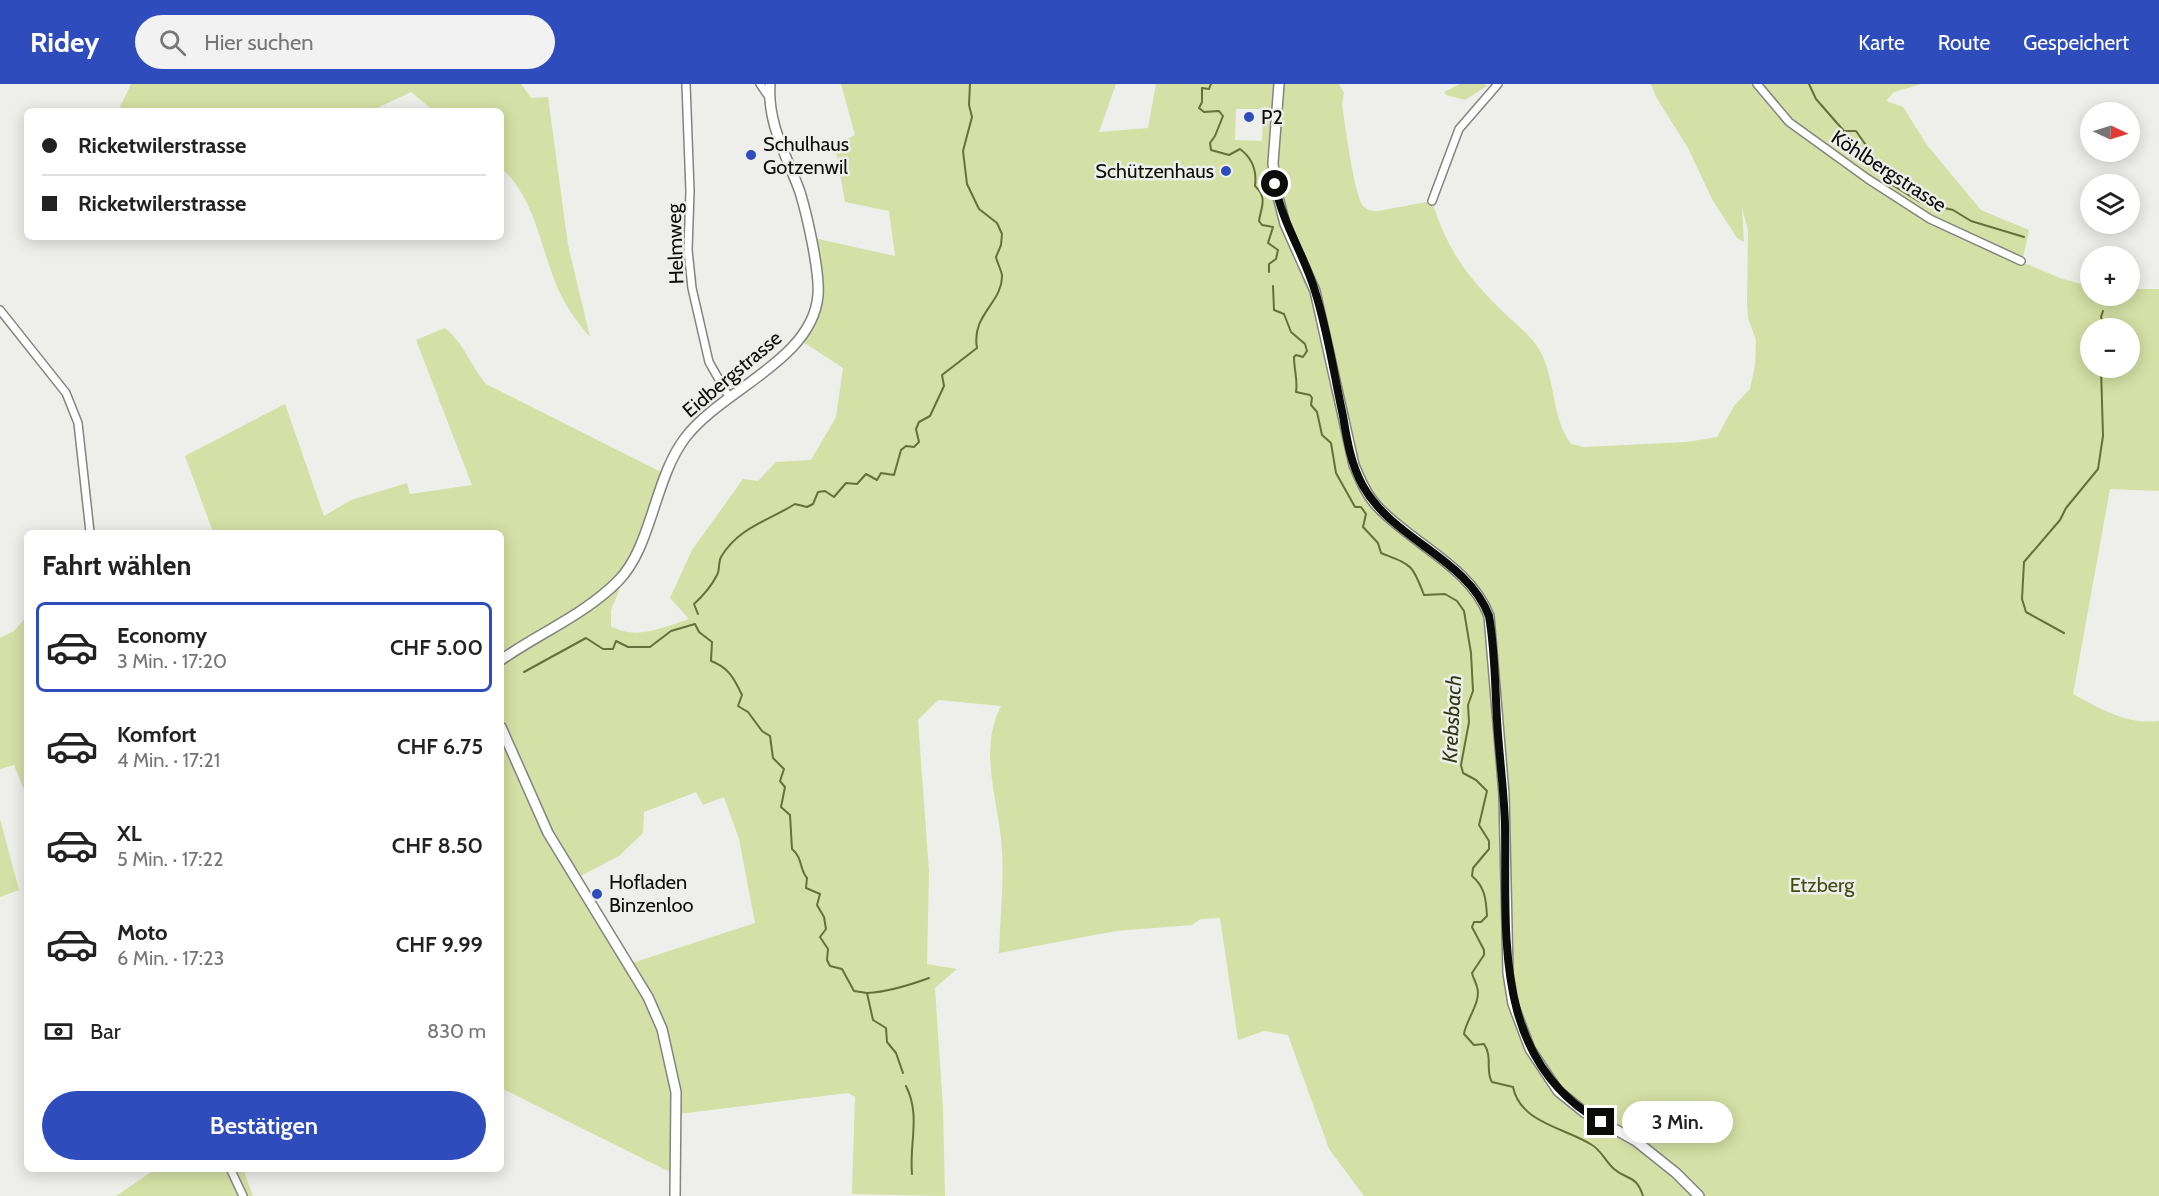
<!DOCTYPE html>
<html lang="de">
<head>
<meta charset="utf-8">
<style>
  body { margin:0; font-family:Cabin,sans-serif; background:#f2f2f2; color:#222; height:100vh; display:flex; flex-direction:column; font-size:22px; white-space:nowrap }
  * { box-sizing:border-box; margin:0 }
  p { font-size:20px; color:#767676 }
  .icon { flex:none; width:33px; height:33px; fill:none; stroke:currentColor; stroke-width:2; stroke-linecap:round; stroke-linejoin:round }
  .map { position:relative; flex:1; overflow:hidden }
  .side { position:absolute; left:24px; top:446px; width:480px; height:642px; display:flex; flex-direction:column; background:#fff; border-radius:9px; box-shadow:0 3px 15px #0003 }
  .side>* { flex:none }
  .banner { position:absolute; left:24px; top:24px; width:480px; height:132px; border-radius:9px; box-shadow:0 3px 15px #0003; display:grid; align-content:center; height:132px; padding:0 18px; background:#fff }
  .needle { width:39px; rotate:94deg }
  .tools { position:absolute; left:2080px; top:18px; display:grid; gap:12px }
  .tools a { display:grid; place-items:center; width:60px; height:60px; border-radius:50%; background:#fff; box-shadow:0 3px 15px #0003; font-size:30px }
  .end { position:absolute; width:27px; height:27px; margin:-14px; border:8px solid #0c0d0b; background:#fff; box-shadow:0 0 0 3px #fff }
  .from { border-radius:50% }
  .bubble { position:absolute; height:42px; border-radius:21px; background:#fff; box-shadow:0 3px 15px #0003; font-size:20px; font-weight:600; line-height:42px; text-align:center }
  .banner b { display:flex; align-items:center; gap:21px; height:57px; font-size:22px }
  .banner b+b { border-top:2px solid #e0e0e0 }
  .banner i { width:15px; height:15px; background:#222 }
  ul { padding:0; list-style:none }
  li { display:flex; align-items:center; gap:18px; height:90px; margin:0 12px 9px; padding:0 6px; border:3px solid transparent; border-radius:9px }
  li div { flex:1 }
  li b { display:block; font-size:22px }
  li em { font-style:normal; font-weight:600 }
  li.current { border-color:#2e4cbc }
  li>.icon { width:54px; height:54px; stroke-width:1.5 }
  h2 { padding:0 18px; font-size:27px; line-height:72px }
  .pay { display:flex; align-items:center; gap:15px; height:66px; padding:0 18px; font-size:22px }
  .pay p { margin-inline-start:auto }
  .action { display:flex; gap:12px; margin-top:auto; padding:12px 18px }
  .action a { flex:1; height:69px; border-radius:36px; background:#2e4cbc; color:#fff; font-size:24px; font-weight:600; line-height:69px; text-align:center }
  header { display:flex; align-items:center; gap:36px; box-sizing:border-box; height:84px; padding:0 30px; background:#2e4cbc; color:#fff }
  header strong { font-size:28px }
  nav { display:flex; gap:33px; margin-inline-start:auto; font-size:21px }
  .search { width:420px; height:54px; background:#f2f2f2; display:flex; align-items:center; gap:15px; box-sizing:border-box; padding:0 21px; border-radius:33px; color:#767676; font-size:22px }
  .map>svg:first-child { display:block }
</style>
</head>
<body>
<header>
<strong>Ridey</strong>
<div class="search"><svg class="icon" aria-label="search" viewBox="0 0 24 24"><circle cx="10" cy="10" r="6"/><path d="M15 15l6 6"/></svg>Hier suchen</div>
<nav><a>Karte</a><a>Route</a><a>Gespeichert</a></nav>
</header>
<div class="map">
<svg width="2159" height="1112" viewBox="0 0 2159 1112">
  <rect width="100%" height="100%" fill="#eeefea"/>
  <!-- green -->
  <g fill="#d4e0a5" fill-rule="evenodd">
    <path d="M131 0H521L531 14 548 13 568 161 590 253C575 236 562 217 554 195 539 156 533 112 501 84V27H434L411 8 371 27H118Z"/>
    <path d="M841 0H1116L1099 48 1148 44 1156 0H1339L1344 9 1342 20C1345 39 1354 113 1364 123 1368 127 1372 127 1378 127L1432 117C1447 165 1465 190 1500 225 1512 237 1530 250 1539 265 1556 294 1551 333 1571 360L1584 363 1687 358 1717 353 1734 322 1750 305 1755 281 1756 256 1748 234 1747 218 1748 146 1742 124 1744 158 1737 154 1712 115 1688 64 1656 13 1651 0H1921L1894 8 1886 17 1903 23 1927 61 1981 126 2029 146 2022 178 2060 194 2091 203V212H2130V205H2159V407L2110 405 2073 610C2101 625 2127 641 2159 637V1112H1364L1329 1065 1288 951 1264 947 1238 956 1220 834 1201 835 1192 841 1116 847 999 869C1000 835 1004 801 1002 767 1000 719 977 668 1001 622L938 616 918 636 929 788 927 880 957 885 935 904 943 1024 945 1112 852 1110 855 1013 848 1009 678 1030 676 1091 501 1004V448H213L185 372 285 320 324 432 351 416 407 399 410 410 472 401 416 256 445 244C463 258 471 282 486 300L665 390 637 467 619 497V507L611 526V542C635 557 664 543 689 535L670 514 692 466 743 395 758 397 776 378 811 376 836 333 843 284 800 256 818 214 809 153 895 172 889 127 845 118 835 61 855 51ZM1236 25H1263L1262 57 1235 56ZM2091 244H2130V284H2091ZM696 708 703 721 724 713 739 755 755 839 629 880 575 795 619 772 643 749 644 728Z"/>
    <path d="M1460 0H1484L1487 2 1465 16 1446 11 1444 8Z"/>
    <path d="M27 532V713L14 681 0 685V554L14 547Z"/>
    <path d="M0 735 19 806 0 813Z"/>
    <path d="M157 1084 243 1085 253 1112H116Z"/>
  </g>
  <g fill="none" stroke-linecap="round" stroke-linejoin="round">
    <!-- stream -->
    <g stroke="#67703a" stroke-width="2">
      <path d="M1211 0 1209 5 1202 4V18L1199 24 1204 28 1219 27 1223 32 1215 52 1210 59 1211 66 1229 71 1240 65C1252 74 1257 87 1255 102 1268 114 1261 123 1259 137L1262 141 1273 143 1268 159 1278 166 1276 175 1269 180V188"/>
      <path d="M1809 0 1816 15 1844 47H1856L1877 77"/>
      <path d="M1889 99 1920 118 1953 126 1971 137 2024 153"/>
      <path d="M1273 202 1274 226 1284 230 1291 248 1305 260 1307 267 1303 273 1296 271 1294 273C1294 286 1298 296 1296 308L1310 311 1312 314 1311 321 1317 328 1322 351 1331 359 1336 389 1355 423H1361L1366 430 1363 443 1378 459 1381 469C1411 481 1412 479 1424 511L1445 510 1457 517 1464 527 1471 569 1473 607 1468 621 1469 638 1461 681 1463 689 1476 696 1487 707 1479 741 1489 757V765L1473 784 1472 792C1485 803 1486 815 1487 832L1481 838H1474L1472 843 1484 866V871L1472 889C1473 894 1476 898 1477 903 1482 917 1466 936 1464 950L1474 961 1484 960C1493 973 1485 987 1492 998L1513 1003C1520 1039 1566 1044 1592 1061 1601 1066 1606 1078 1614 1085 1628 1097 1636 1090 1643 1112"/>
      <path d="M2103 227 2101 233 2105 244"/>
      <path d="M698 530 694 520C704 511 711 503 717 491 720 486 718 479 721 473 739 443 768 437 795 420L807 423 813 420 818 408 825 407 834 413 846 399 857 400 866 390 877 396 881 389 894 391 901 366 906 362 914 363 919 358 916 345 919 338 930 332 944 302 942 291 977 264C971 230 1003 219 1002 191 1001 186 997 178 996 173L1001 161 1002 150 997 139 979 125 967 100 963 67 972 33 969 21 970 0"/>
      <path d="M2064 549 2026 528 2022 515 2024 478 2060 436 2066 424 2098 385 2103 352 2101 284"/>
      <path d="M524 588 586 554 603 565H613L616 557 628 563H650L671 547 695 540 699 548 712 558 711 577C728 583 734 594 742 611L738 622 748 628 762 647 770 652 773 674 784 685 780 697 785 703 781 723 790 731 792 765C803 774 799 785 807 794L806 804 820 810 817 821 824 833 826 845 820 853 828 865 827 876 830 882 842 885 854 907 867 909 873 936 886 944 887 958 896 969 903 989"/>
      <path d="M867 909C886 908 910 901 929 894"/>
      <path d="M906 1002C921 1032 909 1059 912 1090"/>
    </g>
    <defs>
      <g id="street">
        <path d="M686 0 690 107 688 166 692 204 709 278 729 313"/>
        <path d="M760 0 769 13"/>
        <path d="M1757 0 1789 38 1868 95 1930 135 2021 177"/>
        <path d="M1432 117 1459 45 1498 0"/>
        <path d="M0 226 66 309 78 339 90 448"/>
        <path d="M230 1084 243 1112"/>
      </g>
      <g id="secondary">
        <path d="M1279 0 1273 79 1275 101 1285 140 1315 207 1354 381C1360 395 1366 410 1377 422 1412 460 1470 482 1489 532L1504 710 1508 889 1513 920 1530 965 1558 1007 1584 1028 1636 1057 1676 1089 1699 1112"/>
        <path d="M501 576C538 550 587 529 618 497 652 463 654 395 685 354 721 306 813 276 818 211 820 188 807 131 800 108 787 72 767 40 770 0"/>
        <path d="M501 643 548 749 648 913 662 945 676 1008 675 1112"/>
      </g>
    </defs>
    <!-- street casing -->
    <use href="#street" stroke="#838480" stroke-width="10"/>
    <!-- secondary casing -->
    <use href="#secondary" stroke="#838480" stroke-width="12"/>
    <!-- street -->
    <use href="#street" stroke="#fff" stroke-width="7"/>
    <!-- secondary -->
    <use href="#secondary" stroke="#fff" stroke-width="9"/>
  </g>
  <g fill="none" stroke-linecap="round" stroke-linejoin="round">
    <!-- route -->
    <path stroke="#0c0d0b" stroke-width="8" d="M1275 100C1282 139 1304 170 1315 207 1328 248 1334 291 1343 332 1347 356 1351 381 1363 402 1393 456 1467 474 1489 532 1495 566 1495 602 1497 636 1499 671 1504 706 1505 741 1507 849 1491 975 1601 1038"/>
  </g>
  <!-- markers -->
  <g fill="#2e4cbc" stroke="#eeefea" stroke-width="2">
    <circle cx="1249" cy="33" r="6"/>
    <circle cx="751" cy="71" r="6"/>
    <circle cx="1226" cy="87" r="6"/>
    <circle cx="597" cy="810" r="6"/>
  </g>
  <g text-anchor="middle" stroke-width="5" stroke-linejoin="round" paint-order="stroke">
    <!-- poi labels -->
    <g font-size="20" fill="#0c0d0b" stroke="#eeefea" text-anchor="start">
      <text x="1261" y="40">P2</text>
      <text x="763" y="67">Schulhaus<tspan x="763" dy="23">Gotzenwil</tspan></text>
      <text x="1214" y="94" text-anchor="end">Schützenhaus</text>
      <text x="609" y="805">Hofladen<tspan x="609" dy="23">Binzenloo</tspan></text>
    </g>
    <!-- street labels -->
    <g font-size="20" fill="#0c0d0b" stroke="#eeefea">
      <text transform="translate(1889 87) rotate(33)" y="7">Köhlbergstrasse</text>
      <text transform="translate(675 160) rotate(-92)" y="7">Helmweg</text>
      <text transform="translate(732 290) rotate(-40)" y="7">Eidbergstrasse</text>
    </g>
    <!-- park labels -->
    <g font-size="20" fill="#424b11" stroke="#eeefea">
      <text x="1822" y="808">Etzberg</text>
    </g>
    <!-- water labels -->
    <g font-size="21" font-style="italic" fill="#333817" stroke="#eeefea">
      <text transform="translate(1452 635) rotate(-87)" y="7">Krebsbach</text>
    </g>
  </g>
</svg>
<div class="tools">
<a><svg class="needle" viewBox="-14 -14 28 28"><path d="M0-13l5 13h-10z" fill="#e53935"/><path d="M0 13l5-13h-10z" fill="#767676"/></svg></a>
<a><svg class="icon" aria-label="layers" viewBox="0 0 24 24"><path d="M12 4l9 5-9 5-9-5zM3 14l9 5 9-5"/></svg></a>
<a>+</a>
<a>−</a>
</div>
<i class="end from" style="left:1275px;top:100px"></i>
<i class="end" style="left:1601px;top:1038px"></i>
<div class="bubble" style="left:1622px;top:1017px;width:111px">3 Min.</div>
<div class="banner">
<b><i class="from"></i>Ricketwilerstrasse</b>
<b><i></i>Ricketwilerstrasse</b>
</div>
<section class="side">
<h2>Fahrt wählen</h2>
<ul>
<li class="current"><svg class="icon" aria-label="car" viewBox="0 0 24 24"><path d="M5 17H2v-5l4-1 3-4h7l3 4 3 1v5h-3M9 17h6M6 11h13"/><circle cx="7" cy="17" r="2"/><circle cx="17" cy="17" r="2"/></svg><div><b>Economy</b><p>3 Min. · 17:20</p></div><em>CHF 5.00</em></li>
<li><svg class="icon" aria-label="car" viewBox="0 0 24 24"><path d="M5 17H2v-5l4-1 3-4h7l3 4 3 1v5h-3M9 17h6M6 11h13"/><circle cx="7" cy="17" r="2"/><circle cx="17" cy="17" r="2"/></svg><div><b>Komfort</b><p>4 Min. · 17:21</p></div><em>CHF 6.75</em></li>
<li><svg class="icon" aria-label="car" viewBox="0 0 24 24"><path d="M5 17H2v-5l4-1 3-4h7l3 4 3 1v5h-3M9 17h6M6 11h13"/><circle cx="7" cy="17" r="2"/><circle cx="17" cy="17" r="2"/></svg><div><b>XL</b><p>5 Min. · 17:22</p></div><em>CHF 8.50</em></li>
<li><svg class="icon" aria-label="car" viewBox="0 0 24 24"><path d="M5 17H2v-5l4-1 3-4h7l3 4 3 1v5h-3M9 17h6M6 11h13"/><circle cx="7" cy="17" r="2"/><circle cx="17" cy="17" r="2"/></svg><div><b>Moto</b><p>6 Min. · 17:23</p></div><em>CHF 9.99</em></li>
</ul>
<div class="pay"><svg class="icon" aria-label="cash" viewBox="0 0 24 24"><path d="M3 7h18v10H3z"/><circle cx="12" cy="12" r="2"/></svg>Bar<p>830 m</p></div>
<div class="action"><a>Bestätigen</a></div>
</section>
</div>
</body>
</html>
